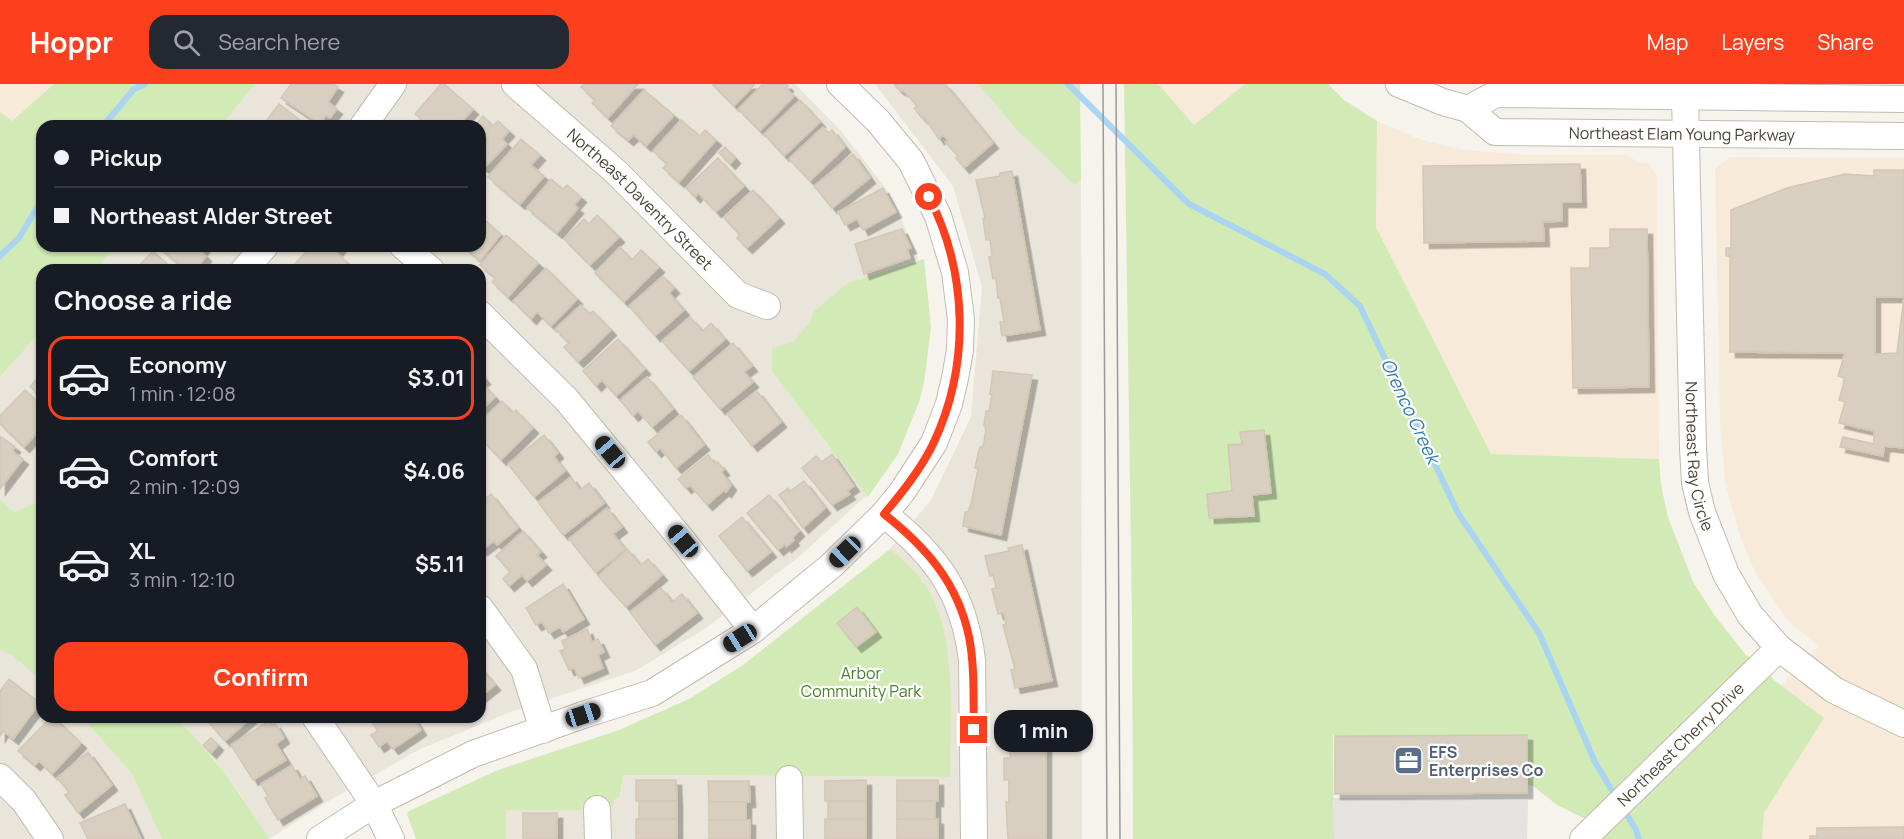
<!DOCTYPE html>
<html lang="en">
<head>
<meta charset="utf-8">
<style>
  body { margin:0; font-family:Manrope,sans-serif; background:#242831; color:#f1f3f6; height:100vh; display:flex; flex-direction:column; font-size:22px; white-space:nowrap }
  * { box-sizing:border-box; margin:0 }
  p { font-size:20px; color:#9ea1a6 }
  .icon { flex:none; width:33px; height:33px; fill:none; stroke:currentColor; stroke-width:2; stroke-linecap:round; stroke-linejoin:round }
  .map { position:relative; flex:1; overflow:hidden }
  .sheet { position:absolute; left:36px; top:180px; width:450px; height:459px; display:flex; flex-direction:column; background:#171b24; border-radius:18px; box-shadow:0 2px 4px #0004 }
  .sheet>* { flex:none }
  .guide { position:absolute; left:36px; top:36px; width:450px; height:132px; border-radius:18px; box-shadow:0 2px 4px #0004; display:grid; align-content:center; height:132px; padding:0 18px; background:#171b24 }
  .end { position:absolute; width:27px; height:27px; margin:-14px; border:8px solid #fc3f1d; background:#fff; box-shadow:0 0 0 3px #fff }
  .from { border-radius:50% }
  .bubble { position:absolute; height:42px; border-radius:18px; background:#171b24; box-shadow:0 2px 4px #0004; font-size:20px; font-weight:700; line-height:42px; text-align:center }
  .car { position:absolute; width:18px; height:36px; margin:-18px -9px; border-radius:8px; box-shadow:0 0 4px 2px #0007; background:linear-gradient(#222 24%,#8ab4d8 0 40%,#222 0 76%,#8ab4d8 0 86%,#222 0) }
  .guide b { display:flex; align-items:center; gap:21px; height:57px; font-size:22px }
  .guide b+b { border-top:2px solid #363941 }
  .guide i { width:15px; height:15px; background:#f1f3f6 }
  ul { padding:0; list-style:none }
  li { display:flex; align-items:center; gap:18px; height:84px; margin:0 12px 9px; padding:0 6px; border:3px solid transparent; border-radius:18px }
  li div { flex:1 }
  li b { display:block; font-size:22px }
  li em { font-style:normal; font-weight:700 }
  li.current { border-color:#fc3f1d }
  li>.icon { width:54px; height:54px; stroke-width:1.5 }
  h2 { padding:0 18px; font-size:27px; line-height:72px }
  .cta { display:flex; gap:12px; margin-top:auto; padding:12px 18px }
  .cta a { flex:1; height:69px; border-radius:18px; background:#fc3f1d; color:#fff; font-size:24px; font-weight:700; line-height:69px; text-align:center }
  header { display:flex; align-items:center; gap:36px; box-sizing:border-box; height:84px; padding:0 30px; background:#fc3f1d; color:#fff }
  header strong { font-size:28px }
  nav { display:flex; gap:33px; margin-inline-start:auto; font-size:21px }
  .search { width:420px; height:54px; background:#242831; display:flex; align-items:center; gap:15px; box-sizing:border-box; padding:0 21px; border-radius:18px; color:#9ea1a6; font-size:22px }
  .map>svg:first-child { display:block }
</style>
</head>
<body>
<header>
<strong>Hoppr</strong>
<div class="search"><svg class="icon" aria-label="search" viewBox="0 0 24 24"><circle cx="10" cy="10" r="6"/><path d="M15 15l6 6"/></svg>Search here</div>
<nav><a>Map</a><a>Layers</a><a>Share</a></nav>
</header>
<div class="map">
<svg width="1904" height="755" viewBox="0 0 1904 755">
  <defs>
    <filter id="shadow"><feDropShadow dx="5.5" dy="5.5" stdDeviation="0" flood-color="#0004"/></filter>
  </defs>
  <rect width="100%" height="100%" fill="#f6f3ec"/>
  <!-- residential -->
  <g fill="#eae5da">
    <path d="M255 0H795L842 48 890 110 919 176 847 199 813 228 810 238 802 249 793 258 781 263 772 287 867 411 800 472 706 544 635 587 508 629 420 665 332 715 269 755 241 711 213 674 175 633H480V186H95L116 162H480V42H221Z"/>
    <path d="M875 0H978L1017 46 1076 100 1081 95 1082 755H506V725L580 726 584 721 590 717 614 716 620 712 623 691 950 693 949 576 923 497 890 465 931 416 971 333 982 203 953 102Z"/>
    <path d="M42 246V416L14 428 0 415V293Z"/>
    <path d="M0 566 13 572 42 597V633H82L132 690 162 755H0Z"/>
  </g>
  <!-- commercial -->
  <g fill="#f7ead8">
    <path d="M0 0H54L12 37 0 28Z"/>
    <path d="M1158 0H1245L1194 41Z"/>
    <path d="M1377 37 1419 55 1464 66 1525 71H1626L1640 79 1648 80 1657 92 1659 375 1491 370 1376 143Z"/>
    <path d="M1730 73 1904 74V755H1762L1764 729 1824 634 1781 602 1818 562 1787 536 1755 488 1739 449 1725 398 1720 337 1715 85Z"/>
  </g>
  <!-- green -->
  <g fill="#d2eab5">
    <path d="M54 0H255L221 42H42V162H116L95 186H42V246L0 293V28L12 37Z"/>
    <path d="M978 0H1080L1081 95 1075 101 1017 46Z"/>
    <path d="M1124 0H1158L1194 41 1245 0H1328L1344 16 1377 37 1376 143 1491 370 1659 375 1661 401 1668 433 1693 498 1715 532 1746 571 1762 581 1774 596 1824 634 1764 729 1762 755H1597L1589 737 1557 721 1533 702 1528 701 1527 651H1333L1334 755H1133L1132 535Z"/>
    <path d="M924 175 931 243 924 299 919 318 898 370 868 413 772 287V264L793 258 810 238 813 228 847 199Z"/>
    <path d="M0 415 14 428 42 416V597L13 572 0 566Z"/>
    <path d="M890 465C902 475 914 485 923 498 959 547 950 635 950 693L623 691 620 712 614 716 613 721C602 715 588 714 581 726H506V755H416L407 730 409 727 498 686 619 646 689 615 743 581Z"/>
    <path d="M82 633H175C212 669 242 711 269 755H162L132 690Z"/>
  </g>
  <!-- parking -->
  <path fill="#e5e3e0" d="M1334 714 1528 716 1527 755H1334Z"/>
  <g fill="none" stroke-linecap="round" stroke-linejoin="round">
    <!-- stream -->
    <g stroke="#a9d4f2" stroke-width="6">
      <path d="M1068 0 1189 120 1325 190 1360 222 1458 429 1539 549 1595 678 1616 713"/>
      <path d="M103 42 134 5 145 0"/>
      <path d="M0 172 19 154 42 115"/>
      <path d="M1623 724 1636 746 1639 755"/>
    </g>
  </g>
  <!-- building -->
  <g fill="#d8cfc1" stroke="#d3c7b4" stroke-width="1.5" fill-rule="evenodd" filter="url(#shadow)">
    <path d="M291 0H333L338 3 328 18 337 25 330 34 326 31 320 40 281 14Z"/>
    <path d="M441 0H444L473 25 458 42H428L415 30Z"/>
    <path d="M584 0H638L608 34 592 19 595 16 581 3Z"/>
    <path d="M714 0H755L734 22 713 1Z"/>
    <path d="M763 0H786L788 2 786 4 794 12 760 47 738 25Z"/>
    <path d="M894 0H945L993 59 964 84 956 74 958 72 945 58 948 56 943 51 939 55 924 33 922 34 914 24 917 22 905 8 898 5Z"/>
    <path d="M644 6 674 31 646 62 634 51 628 56 611 42Z"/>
    <path d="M800 16 820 38 784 72 764 50Z"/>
    <path d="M279 20 308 42H262Z"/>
    <path d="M483 32 493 42 498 37 509 47 502 55 507 60 484 84 480 81V42H474Z"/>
    <path d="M681 36 700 52 705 46 716 56 679 98 663 84 667 80 653 67Z"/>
    <path d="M823 43 829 49 832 46 845 63 810 97 789 75Z"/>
    <path d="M521 55 540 71 531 81 544 92 520 120 488 93Z"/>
    <path d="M725 63 735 74 730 80 719 69Z"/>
    <path d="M853 70 870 94 832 124 814 102Z"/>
    <path d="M718 74 744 102 716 128 698 109 695 113 686 104Z"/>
    <path d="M1580 80 1581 118H1562V137L1543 138 1544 157 1424 159 1423 82Z"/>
    <path d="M1874 86H1904V364L1884 362 1883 372 1840 363 1843 353 1874 360V347L1839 339 1845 318 1839 316 1845 294 1838 292 1845 269 1730 268V172H1726V164H1731V126L1787 104 1845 90 1874 92ZM1875 213H1904L1897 269 1875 270Z"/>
    <path d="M1012 87 1040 246 1002 252 1000 238H1004L1000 214H998L996 194 993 195 989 173 992 172 990 156H986L983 135 985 134 976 96 1000 92V89Z"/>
    <path d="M551 95 563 105 567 101 581 113 574 121 578 124 557 149 527 124Z"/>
    <path d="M883 104 896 128 863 146 857 135 845 141 838 128Z"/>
    <path d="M753 106 779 134 747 164 737 154 740 151 724 134Z"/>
    <path d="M597 131 619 153 590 181 564 155 584 135 589 140Z"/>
    <path d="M480 132 501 150 480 177 463 162H480Z"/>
    <path d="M902 145 911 164 907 165 910 174 864 190 855 160Z"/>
    <path d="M1610 145H1647L1649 303 1573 304 1571 184H1590V164H1610Z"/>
    <path d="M506 151 538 179 508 213 492 198 496 194 480 181Z"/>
    <path d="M158 162H205L201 167 206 172 199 181 202 184 200 186H186Z"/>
    <path d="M311 162H341L336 168 347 178 340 186H300L294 181Z"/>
    <path d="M620 163 632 176 641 166 659 183 624 218 595 189Z"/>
    <path d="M153 167 174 186H135Z"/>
    <path d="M546 184 577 215 551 242 537 228 531 235 513 217Z"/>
    <path d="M663 192 674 204 669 209 684 226 655 252 629 222Z"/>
    <path d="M581 221 590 230 593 227 611 246 578 278 564 263 569 259 555 245Z"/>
    <path d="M690 233 703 247 711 239 725 255 689 287 662 257Z"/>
    <path d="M618 255 645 285 616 312 602 296 596 302 583 287Z"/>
    <path d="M733 259 752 282 744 288 753 298 720 325 693 293Z"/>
    <path d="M993 287 1032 291 1001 451 963 442 965 428H968L971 420 978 385 975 384 978 370 980 363H983L986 346 984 341 986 327H989L992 311 990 310 991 302Z"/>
    <path d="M42 288V313L30 303Z"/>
    <path d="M480 289 485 295 481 298 495 313 480 327Z"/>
    <path d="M647 293 673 325 652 343 638 327 633 332 620 316Z"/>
    <path d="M25 306 42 322V356L36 350 24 363 0 340V332Z"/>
    <path d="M757 307 781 338 752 362 727 330Z"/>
    <path d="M502 317 513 329 516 326 533 344 501 376 480 354V338Z"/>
    <path d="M681 331 704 361 676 384 660 364 656 368 648 358Z"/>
    <path d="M1264 346 1271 409 1252 411 1254 432 1209 434 1207 410 1232 407 1228 361 1242 360 1240 348Z"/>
    <path d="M544 351 558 369 554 373 565 387 534 413 508 380Z"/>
    <path d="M0 352 15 363 12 367 23 375 0 405Z"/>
    <path d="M832 370 854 402 847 407 850 410 832 421 802 384 816 372 822 378Z"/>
    <path d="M708 371 715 380 718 378 724 386 721 388 731 401 726 408 724 406 707 421 690 401 686 404 678 395Z"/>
    <path d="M571 393 580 406 589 399 604 419 563 451 538 418Z"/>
    <path d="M804 397 825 424 803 444 779 411 788 404 790 407Z"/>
    <path d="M491 410 518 444 497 461 494 457 482 466 480 464V419Z"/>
    <path d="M769 411 799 447 792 454 794 456 786 463 785 460 778 466 747 429Z"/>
    <path d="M607 424 622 443 613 450 625 465 596 489 569 455Z"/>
    <path d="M742 433 771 468 747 487 719 452Z"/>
    <path d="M523 447 541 468 537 471 546 481 527 497 522 491 509 502 503 495 510 488 496 472Z"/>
    <path d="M1022 461 1052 597 1015 604 1011 586 1015 585 1003 541 1006 540 1004 529 998 530 992 505 996 504 993 491 990 492 985 472 1009 467 1008 464Z"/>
    <path d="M627 465 641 481 648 475 662 491 626 523 598 492Z"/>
    <path d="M563 500 584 535 563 548 560 543 549 549 542 538 536 541 526 524Z"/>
    <path d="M661 504 672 518 682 510 697 529 655 561 630 528Z"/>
    <path d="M857 523 876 548 856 563 837 539Z"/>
    <path d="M587 545 592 558 598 555 604 568 598 571 603 584 579 594 574 584 569 586 560 567 565 565 562 557Z"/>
    <path d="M480 583 495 601 480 613Z"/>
    <path d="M9 595 40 619 13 655 3 647 0 652V607Z"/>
    <path d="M51 633H54L81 659 52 690 39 677 35 681 18 667Z"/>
    <path d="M204 633H252L225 657Z"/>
    <path d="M368 633H413L421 646 393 665 387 657 379 663 371 651 378 647Z"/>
    <path d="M269 637 272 641 275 639 284 654 276 660 286 676 253 696 231 661Z"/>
    <path d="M1005 639H1046V755H1008L1006 718H1009V696H1004V674H1010V658H1005Z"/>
    <path d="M1527 651V709L1335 710V652Z"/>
    <path d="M211 654 218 661 211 669 203 661Z"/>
    <path d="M88 668 112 701 78 729 65 711 69 708 57 694Z"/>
    <path d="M292 681 300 695 305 692 317 712 278 736 265 714 268 712 261 700Z"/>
    <path d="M636 696H676L677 717H636Z"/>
    <path d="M866 696V717H825V697Z"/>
    <rect x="897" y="696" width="41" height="21"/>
    <path d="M708 697H749L750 718H709Z"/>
    <rect x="639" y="717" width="38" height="18"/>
    <rect x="828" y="717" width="38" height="18"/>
    <rect x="897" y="717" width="38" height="18"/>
    <rect x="709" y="718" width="37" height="18"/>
    <path d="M125 720 141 755H88L80 739Z"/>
    <rect x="523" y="729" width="34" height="26"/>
    <rect x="636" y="735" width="41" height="20"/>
    <rect x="825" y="735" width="41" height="20"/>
    <rect x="897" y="735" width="41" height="20"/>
    <rect x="709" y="736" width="41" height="19"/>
    <path d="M1904 743V755H1810V752H1817V744Z"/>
  </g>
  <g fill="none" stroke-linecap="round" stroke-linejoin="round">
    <defs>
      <g id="minor">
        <path id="s1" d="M515 0 615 87 738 211 767 222"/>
        <path id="s2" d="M1399 0 1443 18 1468 25 1495 48 1904 52"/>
        <path id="s3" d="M1685 11 1693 364 1695 399 1702 428 1726 490 1750 531 1779 564 1834 606 1904 640"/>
        <path d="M1468 25 1496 10 1904 15"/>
        <path d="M363 42 393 0"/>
        <path d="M403 162 431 186"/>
        <path d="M244 186 265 162"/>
        <path d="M480 230 566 315 683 457 753 546"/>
        <path d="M884 430C936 471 964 509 972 576L974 755"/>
        <path d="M480 524 524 585 543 646"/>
        <path d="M315 633 374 720 391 755"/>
        <path d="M0 693 24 717 50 755"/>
        <path d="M789 695 790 755"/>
        <path d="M597 725 598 755"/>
        <path d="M320 755 374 720 473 670 583 631 652 609 753 546 832 481 884 430 902 408 934 359 949 320 955 294 960 266 961 235 955 188 938 132 911 77 878 37 840 0"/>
        <path id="s4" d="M1583 755 1779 564"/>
      </g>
    </defs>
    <!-- minor casing -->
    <use href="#minor" stroke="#c2bbae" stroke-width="28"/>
    <!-- minor -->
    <use href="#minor" stroke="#fff" stroke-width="26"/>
    <!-- tram -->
    <g stroke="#9a9a9a" stroke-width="1.5">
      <path d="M1103 0 1107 755"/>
      <path d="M1116 0 1120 755"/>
    </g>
  </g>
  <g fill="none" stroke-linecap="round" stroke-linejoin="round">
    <!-- route -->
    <path stroke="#fc3f1d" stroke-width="8" d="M929 113C968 189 970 281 934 358 922 384 902 409 884 430 926 463 958 499 969 553 975 583 973 615 974 646"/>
  </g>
  <!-- icons -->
  <defs>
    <symbol id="office-square" viewBox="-11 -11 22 22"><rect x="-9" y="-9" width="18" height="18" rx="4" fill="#5c6f8a" stroke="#fff"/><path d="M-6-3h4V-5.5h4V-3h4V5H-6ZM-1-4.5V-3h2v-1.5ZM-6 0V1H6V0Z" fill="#fff"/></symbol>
  </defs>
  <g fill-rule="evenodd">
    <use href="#office-square" x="1392" y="660" width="33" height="33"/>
  </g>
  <g text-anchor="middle" stroke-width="4.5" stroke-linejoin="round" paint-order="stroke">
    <!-- street labels -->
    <g font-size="16" fill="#4b4439" stroke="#fff">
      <text dy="6" stroke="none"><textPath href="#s2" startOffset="296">Northeast Elam Young Parkway</textPath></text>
      <text dy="6" stroke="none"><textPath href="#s1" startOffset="170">Northeast Daventry Street</textPath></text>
      <text dy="6" stroke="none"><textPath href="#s3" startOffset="362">Northeast Ray Circle</textPath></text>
      <text dy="6" stroke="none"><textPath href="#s4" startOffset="136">Northeast Cherry Drive</textPath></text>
    </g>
    <!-- park labels -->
    <g font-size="16" fill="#4a7f2a" stroke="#fff">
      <text x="861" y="595">Arbor<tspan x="861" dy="18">Community Park</tspan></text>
    </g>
    <!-- service labels -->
    <g font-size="16" font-weight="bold" fill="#4e5e75" stroke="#fff" text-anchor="start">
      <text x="1429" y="674">EFS<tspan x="1429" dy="18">Enterprises Co</tspan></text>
    </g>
    <!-- water labels -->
    <g font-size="18" font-style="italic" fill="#2e7ab2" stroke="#fff">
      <text transform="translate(1410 327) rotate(65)" y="6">Orenco Creek</text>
    </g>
  </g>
</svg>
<i class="end from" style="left:929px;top:113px"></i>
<i class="end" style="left:974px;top:646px"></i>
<div class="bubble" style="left:994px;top:626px;width:99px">1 min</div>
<i class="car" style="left:610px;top:368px;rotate:320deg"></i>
<i class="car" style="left:683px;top:457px;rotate:320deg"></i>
<i class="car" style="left:845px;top:468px;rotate:226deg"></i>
<i class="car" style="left:740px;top:554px;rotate:238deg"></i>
<i class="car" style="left:583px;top:631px;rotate:72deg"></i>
<div class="guide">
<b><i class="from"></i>Pickup</b>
<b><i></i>Northeast Alder Street</b>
</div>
<section class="sheet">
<h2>Choose a ride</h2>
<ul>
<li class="current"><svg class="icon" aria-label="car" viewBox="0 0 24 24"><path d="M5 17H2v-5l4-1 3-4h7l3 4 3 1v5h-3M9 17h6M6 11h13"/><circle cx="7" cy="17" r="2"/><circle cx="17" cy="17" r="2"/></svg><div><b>Economy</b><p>1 min · 12:08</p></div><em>$3.01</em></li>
<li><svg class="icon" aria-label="car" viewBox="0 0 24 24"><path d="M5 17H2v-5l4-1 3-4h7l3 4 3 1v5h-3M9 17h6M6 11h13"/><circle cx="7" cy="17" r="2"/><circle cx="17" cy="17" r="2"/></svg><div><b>Comfort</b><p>2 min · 12:09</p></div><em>$4.06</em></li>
<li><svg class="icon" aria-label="car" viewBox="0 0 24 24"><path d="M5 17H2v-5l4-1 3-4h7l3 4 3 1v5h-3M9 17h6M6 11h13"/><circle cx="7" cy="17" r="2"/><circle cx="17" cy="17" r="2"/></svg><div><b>XL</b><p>3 min · 12:10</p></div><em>$5.11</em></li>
</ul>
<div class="cta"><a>Confirm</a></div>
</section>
</div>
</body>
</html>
